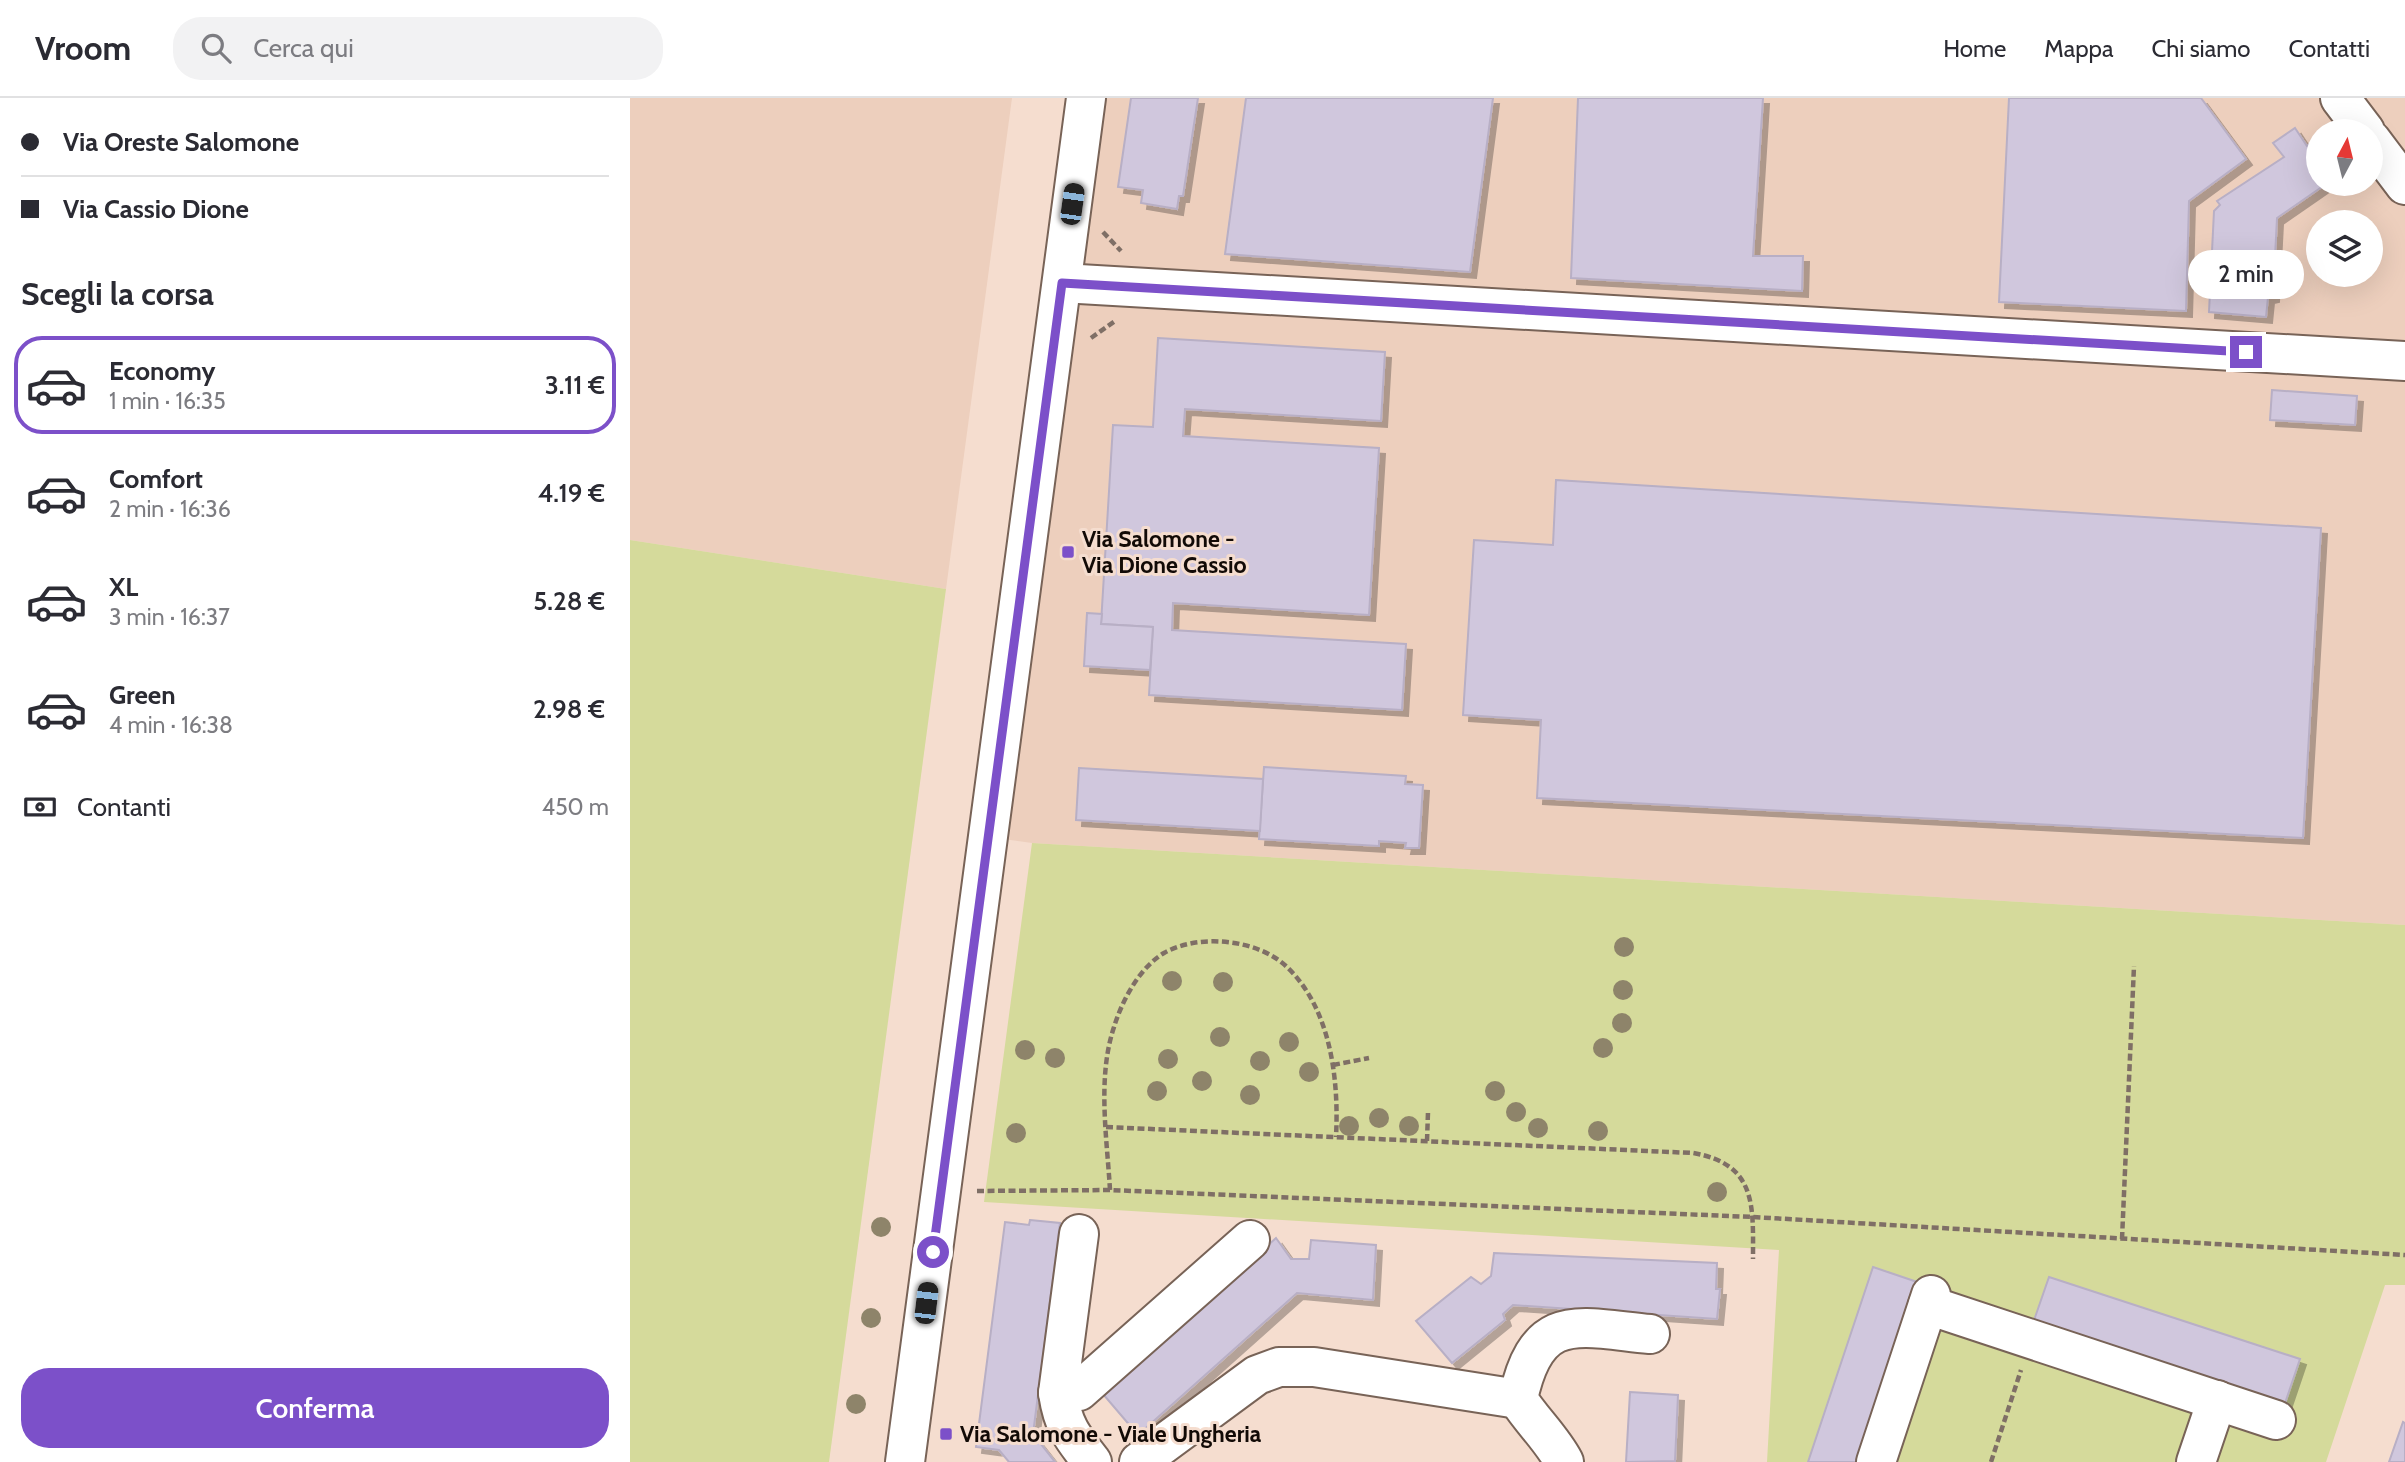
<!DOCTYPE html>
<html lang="it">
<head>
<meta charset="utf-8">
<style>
  body { margin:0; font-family:Cabin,sans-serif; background:#f2f2f3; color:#2b2b33; height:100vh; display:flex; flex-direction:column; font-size:26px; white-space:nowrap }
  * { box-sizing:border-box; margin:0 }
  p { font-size:23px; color:#7c7c81 }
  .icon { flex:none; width:38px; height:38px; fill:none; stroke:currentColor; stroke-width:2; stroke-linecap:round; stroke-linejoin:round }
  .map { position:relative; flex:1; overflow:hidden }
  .panel { display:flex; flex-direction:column; background:#fff; width:630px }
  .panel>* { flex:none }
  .hud { display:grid; align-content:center; height:154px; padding:0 21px; background:#fff }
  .needle { width:46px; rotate:7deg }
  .controls { position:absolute; left:1676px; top:21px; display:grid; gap:14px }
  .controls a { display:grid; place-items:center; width:77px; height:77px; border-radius:50%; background:#fff; box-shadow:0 7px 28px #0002; font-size:35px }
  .end { position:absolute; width:32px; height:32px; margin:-16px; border:9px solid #7c50c9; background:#fff; box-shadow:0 0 0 4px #fff }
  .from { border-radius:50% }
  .bubble { position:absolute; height:49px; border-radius:24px; background:#fff; box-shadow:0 7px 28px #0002; font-size:23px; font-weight:600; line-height:49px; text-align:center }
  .car { position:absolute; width:21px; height:42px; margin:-21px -10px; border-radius:9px; box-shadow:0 0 5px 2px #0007; background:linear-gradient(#222 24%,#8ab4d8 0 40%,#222 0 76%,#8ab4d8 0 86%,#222 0) }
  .hud b { display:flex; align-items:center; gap:24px; height:66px; font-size:26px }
  .hud b+b { border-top:2px solid #e1e1e2 }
  .hud i { width:18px; height:18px; background:#2b2b33 }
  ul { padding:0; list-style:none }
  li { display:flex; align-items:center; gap:21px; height:98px; margin:0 14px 10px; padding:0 7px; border:4px solid transparent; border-radius:28px }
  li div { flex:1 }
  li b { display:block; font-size:26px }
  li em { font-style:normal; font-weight:600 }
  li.current { border-color:#7c50c9 }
  li>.icon { width:63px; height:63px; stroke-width:1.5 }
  h2 { padding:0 21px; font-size:32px; line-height:84px }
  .pay { display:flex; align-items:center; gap:18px; height:77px; padding:0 21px; font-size:26px }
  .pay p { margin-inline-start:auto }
  .button { display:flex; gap:14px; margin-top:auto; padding:14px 21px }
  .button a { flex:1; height:80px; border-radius:28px; background:#7c50c9; color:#fff; font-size:28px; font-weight:600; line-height:80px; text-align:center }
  header { display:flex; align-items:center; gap:42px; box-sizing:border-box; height:98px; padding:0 35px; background:#fff; border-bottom:2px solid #e1e1e2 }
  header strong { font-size:33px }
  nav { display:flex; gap:38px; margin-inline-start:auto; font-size:24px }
  .search { width:490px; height:63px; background:#f2f2f3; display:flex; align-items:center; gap:18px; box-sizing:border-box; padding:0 24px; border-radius:28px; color:#7c7c81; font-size:26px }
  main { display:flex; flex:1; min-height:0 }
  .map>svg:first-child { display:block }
</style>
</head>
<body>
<header>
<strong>Vroom</strong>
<div class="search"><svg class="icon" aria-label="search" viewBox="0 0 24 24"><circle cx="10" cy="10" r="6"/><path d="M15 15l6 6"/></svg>Cerca qui</div>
<nav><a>Home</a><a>Mappa</a><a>Chi siamo</a><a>Contatti</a></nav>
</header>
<main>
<section class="panel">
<div class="hud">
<b><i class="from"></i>Via Oreste Salomone</b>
<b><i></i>Via Cassio Dione</b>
</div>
<h2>Scegli la corsa</h2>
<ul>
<li class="current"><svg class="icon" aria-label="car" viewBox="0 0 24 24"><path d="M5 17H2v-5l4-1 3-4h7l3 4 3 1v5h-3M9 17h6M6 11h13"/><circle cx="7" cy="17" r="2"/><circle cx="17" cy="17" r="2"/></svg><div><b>Economy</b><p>1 min · 16:35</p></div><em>3.11 €</em></li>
<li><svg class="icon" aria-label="car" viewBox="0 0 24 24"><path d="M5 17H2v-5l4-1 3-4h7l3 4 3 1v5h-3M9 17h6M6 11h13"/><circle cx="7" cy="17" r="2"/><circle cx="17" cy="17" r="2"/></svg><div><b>Comfort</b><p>2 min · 16:36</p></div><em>4.19 €</em></li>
<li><svg class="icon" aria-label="car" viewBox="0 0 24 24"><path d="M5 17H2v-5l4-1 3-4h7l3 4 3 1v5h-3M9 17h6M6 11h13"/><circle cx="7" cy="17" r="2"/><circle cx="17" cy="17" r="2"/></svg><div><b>XL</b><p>3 min · 16:37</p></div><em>5.28 €</em></li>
<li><svg class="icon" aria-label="car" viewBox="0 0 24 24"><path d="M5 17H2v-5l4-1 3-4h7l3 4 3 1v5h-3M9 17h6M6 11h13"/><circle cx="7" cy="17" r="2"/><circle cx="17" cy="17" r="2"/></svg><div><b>Green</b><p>4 min · 16:38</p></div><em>2.98 €</em></li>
</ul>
<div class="pay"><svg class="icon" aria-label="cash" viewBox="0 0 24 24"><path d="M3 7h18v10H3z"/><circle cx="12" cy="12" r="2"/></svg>Contanti<p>450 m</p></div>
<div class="button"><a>Conferma</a></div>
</section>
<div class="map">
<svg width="1775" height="1364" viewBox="0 0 1775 1364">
  <defs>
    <filter id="shadow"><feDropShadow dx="6" dy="6" stdDeviation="0" flood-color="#0004"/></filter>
  </defs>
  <rect width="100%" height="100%" fill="#f5ddcf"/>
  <!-- built -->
  <g fill="#edcfbd" fill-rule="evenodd">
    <path d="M0 0H382L316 491 0 442Z"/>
    <path d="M456 0H1775V827L402 745 358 739ZM1689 33H1741V86H1689ZM1689 124H1741V177H1689Z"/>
  </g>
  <!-- green -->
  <g fill="#d5da9b">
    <path d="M0 442 316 491 199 1364H0Z"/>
    <path d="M402 745 1775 827V1187H1755L1696 1364H1578L1592 1311 1647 1328 1669 1261 1419 1179 1400 1234 1311 1192 1243 1170 1178 1364H1137L1149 1152 354 1104Z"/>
    <path d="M1304 1216 1578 1306 1559 1364H1255Z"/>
  </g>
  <!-- building -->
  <g fill="#d0c7dd" stroke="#b8afc5" stroke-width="2" filter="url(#shadow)">
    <path d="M501 0H568L553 98H549L547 111 511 105 513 92 488 89Z"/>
    <path d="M616 0H863L840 174 595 156Z"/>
    <path d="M948 0H1133L1123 158H1173L1172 193 941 180Z"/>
    <path d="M1379 0H1571L1616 61 1559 103 1556 213 1369 204Z"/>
    <path d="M1665 30 1677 48 1687 40 1689 42V70L1686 72 1689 75V86H1696L1647 120 1643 198 1638 199 1636 219 1579 214 1584 113 1590 107 1587 103 1654 59 1643 45Z"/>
    <path d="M528 240 755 254 751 323 555 311 553 338 749 350 739 517 543 505 542 532 776 546 772 612 519 597 523 529 471 526 483 327 523 329Z"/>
    <path d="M1642 292 1727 298 1725 327 1640 322Z"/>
    <path d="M926 382 1691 430 1673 740 907 700 911 622 833 617 844 442 923 447Z"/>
    <path d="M457 515 472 516 471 526 523 529 520 572 454 568Z"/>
    <path d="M634 669 776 678 775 686 793 687 789 750H775L776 745 749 743V748L629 741Z"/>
    <path d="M449 670 633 681 630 733 446 722Z"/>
    <path d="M400 1122 430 1125 403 1336 425 1364H379L369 1352 346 1349 375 1124 399 1127Z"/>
    <path d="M646 1140 661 1161H679L681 1142 746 1147 743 1202 667 1195 508 1337 473 1296Z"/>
    <path d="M864 1155 1087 1165 1086 1191H1090L1087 1221 883 1207 873 1216 875 1222 822 1265 786 1223 841 1179 851 1186 861 1178Z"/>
    <path d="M1243 1169 1293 1186 1235 1364H1178Z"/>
    <path d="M1419 1179 1670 1261 1653 1311 1402 1228Z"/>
    <path d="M1000 1294 1048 1297 1045 1363 996 1364Z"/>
    <path d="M1773 1324 1775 1325V1364H1759Z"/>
  </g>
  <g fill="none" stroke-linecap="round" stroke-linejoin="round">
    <defs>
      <g id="minor">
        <path d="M1710 0 1735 33"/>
        <path d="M1741 42 1775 87"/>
        <path d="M432 185 1775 263"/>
        <path d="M449 1136 428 1295C433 1328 442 1339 462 1364"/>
        <path d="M1298 1207 1646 1322"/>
        <path d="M428 1295 449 1293 620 1142"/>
        <path d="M275 1364 456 0"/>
        <path d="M509 1364 627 1277 649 1269H684L888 1301"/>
        <path d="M934 1364C922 1341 902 1323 888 1301 907 1212 947 1229 1020 1236"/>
        <path d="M1246 1364 1301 1197"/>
        <path d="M1566 1364 1587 1302"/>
      </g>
    </defs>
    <!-- minor casing -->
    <use href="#minor" stroke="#786357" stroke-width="42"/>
    <!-- path -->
    <g stroke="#7f6f66" stroke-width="4.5" stroke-dasharray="7 3.5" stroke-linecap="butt">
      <path d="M473 134 491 153"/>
      <path d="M461 240 485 223"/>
      <path d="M703 967 739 960"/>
      <path d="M476 1029 1063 1055C1127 1066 1123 1108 1123 1161"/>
      <path d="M797 1043 798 1014"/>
      <path d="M480 1092C477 1040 467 980 484 929 492 903 509 870 534 855 569 835 629 841 658 870 701 912 709 982 706 1039"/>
      <path d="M347 1093 480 1092 1123 1119 1775 1157"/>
      <path d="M1492 1141 1504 868"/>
      <path d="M1361 1364 1391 1272"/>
    </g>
    <!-- minor -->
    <use href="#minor" stroke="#fff" stroke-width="38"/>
  </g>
  <!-- trees -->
  <g fill="#8e846a">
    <circle cx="994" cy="849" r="10"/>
    <circle cx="542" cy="883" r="10"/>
    <circle cx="593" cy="884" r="10"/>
    <circle cx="993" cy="892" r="10"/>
    <circle cx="992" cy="925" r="10"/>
    <circle cx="590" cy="939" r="10"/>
    <circle cx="659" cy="944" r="10"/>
    <circle cx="973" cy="950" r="10"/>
    <circle cx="395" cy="952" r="10"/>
    <circle cx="425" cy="960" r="10"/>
    <circle cx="538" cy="961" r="10"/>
    <circle cx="630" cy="963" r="10"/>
    <circle cx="679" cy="974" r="10"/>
    <circle cx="572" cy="983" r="10"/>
    <circle cx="527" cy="993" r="10"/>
    <circle cx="865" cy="993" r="10"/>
    <circle cx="620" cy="997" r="10"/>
    <circle cx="886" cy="1014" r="10"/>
    <circle cx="749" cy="1020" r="10"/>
    <circle cx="719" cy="1028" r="10"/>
    <circle cx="779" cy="1028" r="10"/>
    <circle cx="908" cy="1030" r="10"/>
    <circle cx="968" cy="1033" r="10"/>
    <circle cx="386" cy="1035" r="10"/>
    <circle cx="1087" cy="1094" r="10"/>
    <circle cx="251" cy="1129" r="10"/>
    <circle cx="241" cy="1220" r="10"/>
    <circle cx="226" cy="1306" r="10"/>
  </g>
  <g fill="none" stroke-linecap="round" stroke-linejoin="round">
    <!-- route -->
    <path stroke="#7c50c9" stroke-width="9" d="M303 1154 432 185 1616 254"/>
  </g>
  <!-- markers -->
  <g fill="#7c50c9" stroke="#f5ddcf" stroke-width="2.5">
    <rect x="431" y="447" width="14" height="14" rx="3.5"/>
    <rect x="309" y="1329" width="14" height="14" rx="3.5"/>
  </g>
  <g text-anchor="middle" stroke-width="6" stroke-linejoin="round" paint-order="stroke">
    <!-- poi labels -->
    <g font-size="23" font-weight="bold" fill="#120a06" stroke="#f5ddcf" text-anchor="start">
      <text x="452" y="449">Via Salomone -<tspan x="452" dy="26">Via Dione Cassio</tspan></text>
      <text x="330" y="1344">Via Salomone - Viale Ungheria</text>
    </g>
  </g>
</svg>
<div class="controls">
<a><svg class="needle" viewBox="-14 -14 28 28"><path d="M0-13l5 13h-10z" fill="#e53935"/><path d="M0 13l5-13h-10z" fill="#7c7c81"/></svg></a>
<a><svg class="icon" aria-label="layers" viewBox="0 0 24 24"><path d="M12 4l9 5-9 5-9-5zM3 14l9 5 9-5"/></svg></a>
</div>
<i class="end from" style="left:303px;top:1154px"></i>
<i class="end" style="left:1616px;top:254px"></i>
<div class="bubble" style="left:1558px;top:152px;width:116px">2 min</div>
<i class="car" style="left:442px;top:106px;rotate:8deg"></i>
<i class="car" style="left:296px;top:1205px;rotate:7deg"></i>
</div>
</main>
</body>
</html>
